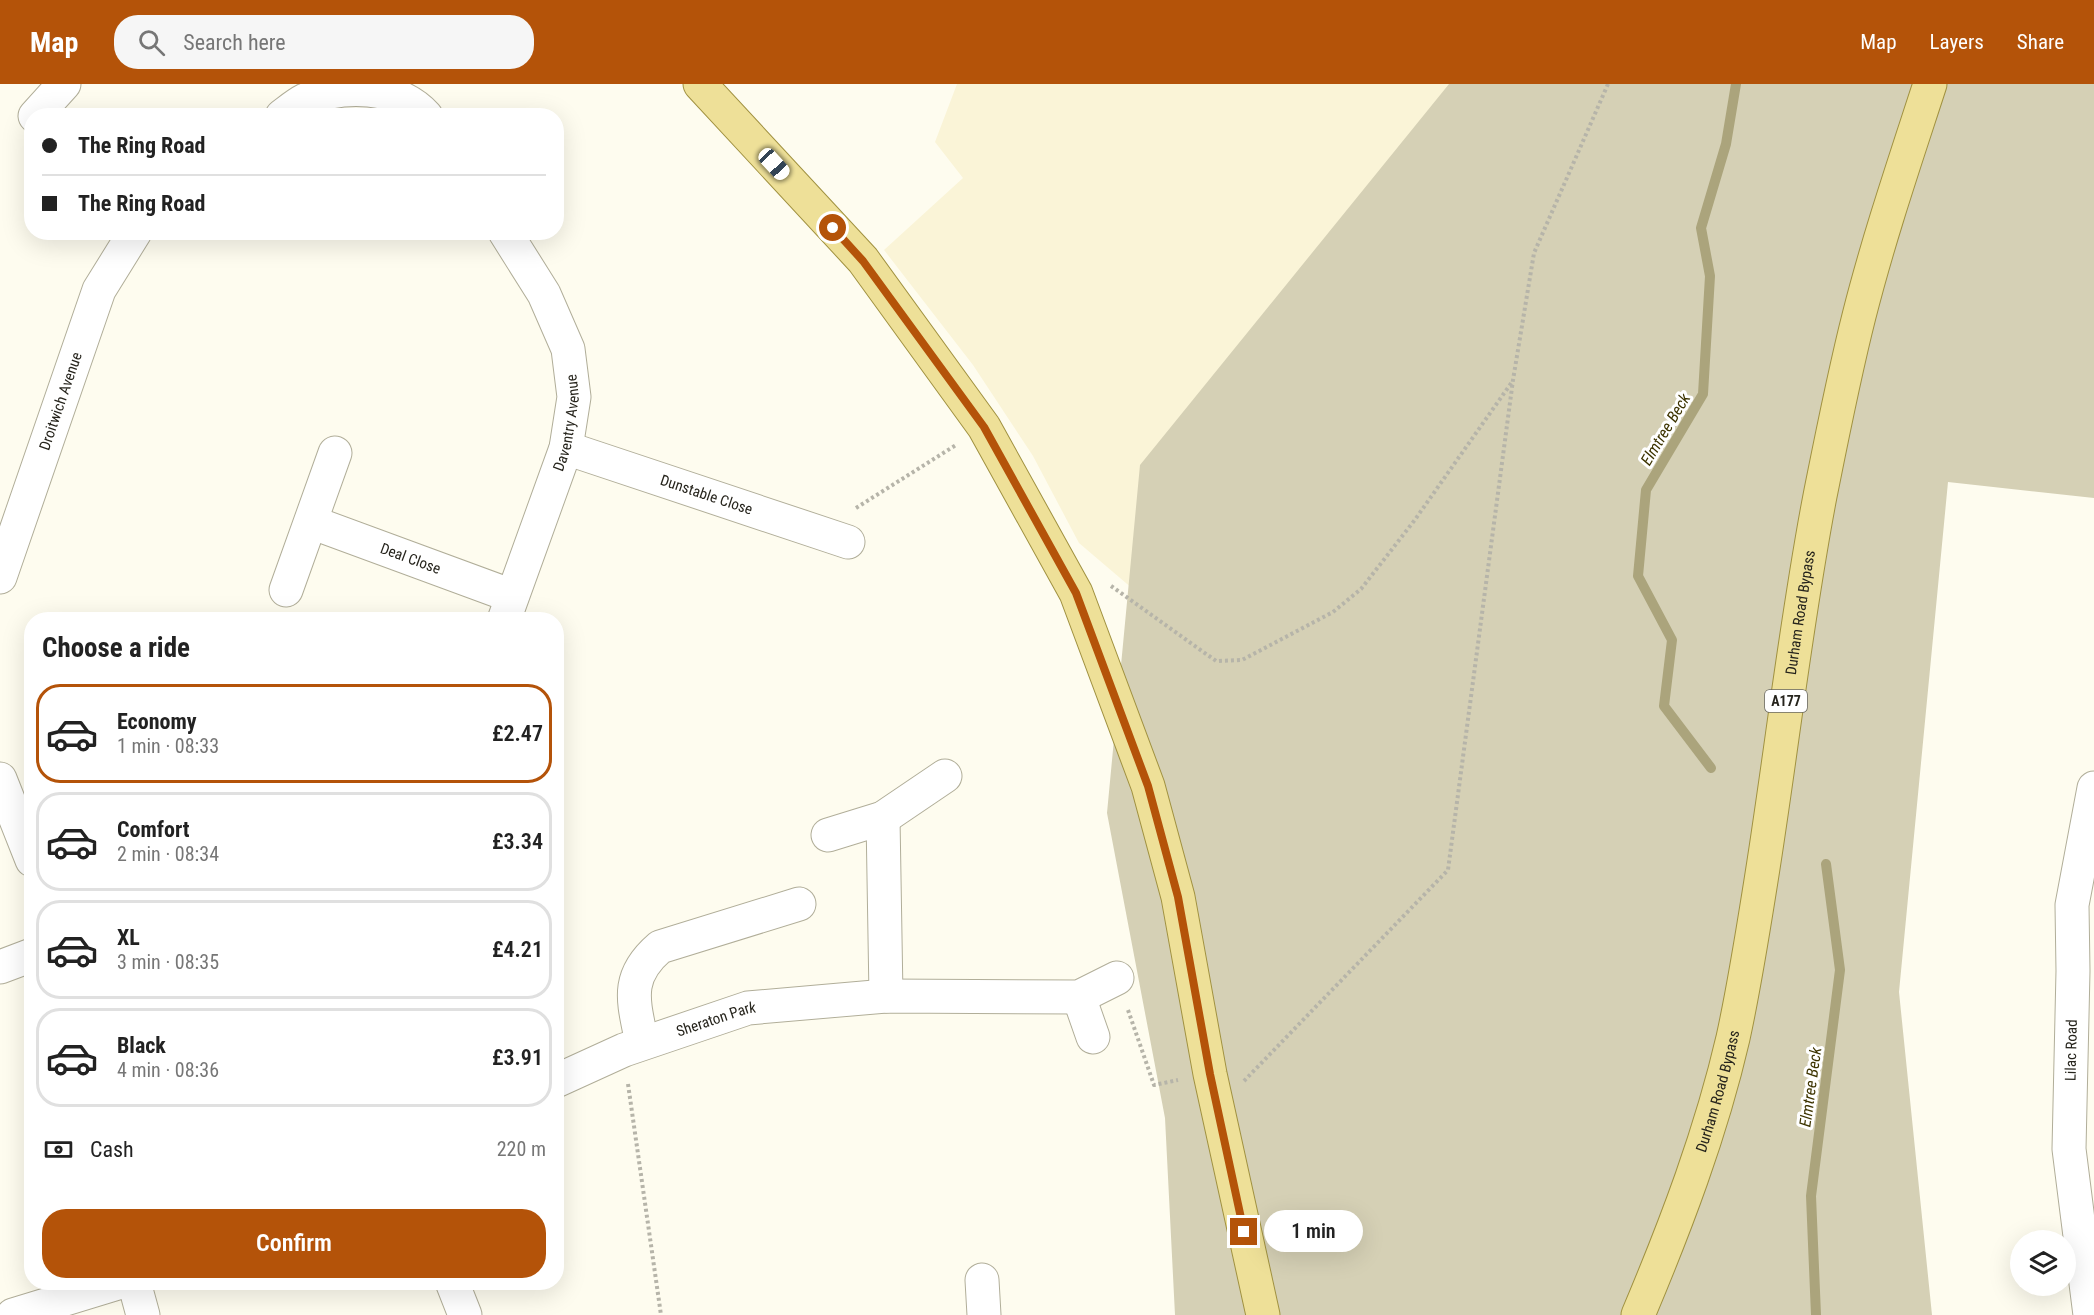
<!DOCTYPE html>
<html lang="en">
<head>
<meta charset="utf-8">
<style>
  body { margin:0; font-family:"Roboto Condensed",sans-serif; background:#f6f6f6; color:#222; height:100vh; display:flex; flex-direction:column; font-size:22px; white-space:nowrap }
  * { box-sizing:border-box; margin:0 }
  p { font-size:20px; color:#767676 }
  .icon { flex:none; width:33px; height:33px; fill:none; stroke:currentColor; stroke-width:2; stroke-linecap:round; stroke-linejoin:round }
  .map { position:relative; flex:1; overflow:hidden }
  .sheet { position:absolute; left:24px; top:528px; width:540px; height:678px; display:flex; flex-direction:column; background:#fff; border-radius:24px; box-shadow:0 6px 24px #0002 }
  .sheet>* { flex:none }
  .banner { position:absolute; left:24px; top:24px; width:540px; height:132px; border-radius:24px; box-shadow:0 6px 24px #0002; display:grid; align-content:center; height:132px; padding:0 18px; background:#fff }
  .controls { position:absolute; left:2010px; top:1146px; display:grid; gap:12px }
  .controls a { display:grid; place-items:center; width:66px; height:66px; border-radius:50%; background:#fff; box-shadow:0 6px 24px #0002; font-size:30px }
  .end { position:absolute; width:27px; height:27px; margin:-14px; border:8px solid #b45309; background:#fff; box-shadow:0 0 0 3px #fff }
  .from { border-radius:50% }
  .bubble { position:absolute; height:42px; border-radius:21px; background:#fff; box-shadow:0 6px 24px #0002; font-size:20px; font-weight:600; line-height:42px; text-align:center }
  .car { position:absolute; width:18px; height:36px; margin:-18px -9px; border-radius:8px; box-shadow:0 0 4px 2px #0007; background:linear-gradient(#fff 24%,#345 0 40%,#fff 0 76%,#345 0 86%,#fff 0) }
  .banner b { display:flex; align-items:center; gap:21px; height:57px; font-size:22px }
  .banner b+b { border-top:2px solid #e0e0e0 }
  .banner i { width:15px; height:15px; background:#222 }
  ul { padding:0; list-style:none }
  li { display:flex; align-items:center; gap:18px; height:99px; margin:0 12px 9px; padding:0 6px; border:3px solid #e0e0e0; border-radius:24px }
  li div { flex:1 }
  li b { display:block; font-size:22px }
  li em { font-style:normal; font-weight:600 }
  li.current { border-color:#b45309 }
  li>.icon { width:54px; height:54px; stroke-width:1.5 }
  h2 { padding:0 18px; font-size:27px; line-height:72px }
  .pay { display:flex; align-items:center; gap:15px; height:66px; padding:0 18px; font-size:22px }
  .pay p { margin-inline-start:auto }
  .action { display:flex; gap:12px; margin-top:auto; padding:12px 18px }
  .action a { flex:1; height:69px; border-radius:24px; background:#b45309; color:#fff; font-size:24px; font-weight:600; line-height:69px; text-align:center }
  header { display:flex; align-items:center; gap:36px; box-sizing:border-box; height:84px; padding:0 30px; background:#b45309; color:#fff }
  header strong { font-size:28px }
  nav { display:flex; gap:33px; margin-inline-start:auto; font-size:21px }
  .search { width:420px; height:54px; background:#f6f6f6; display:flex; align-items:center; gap:15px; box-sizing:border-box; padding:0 21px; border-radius:24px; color:#767676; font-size:22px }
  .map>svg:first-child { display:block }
</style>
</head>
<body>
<header>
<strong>Map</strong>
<div class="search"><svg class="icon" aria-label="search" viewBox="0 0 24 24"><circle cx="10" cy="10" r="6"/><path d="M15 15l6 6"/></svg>Search here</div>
<nav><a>Map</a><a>Layers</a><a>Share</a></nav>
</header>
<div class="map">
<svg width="2094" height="1231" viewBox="0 0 2094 1231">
  <rect width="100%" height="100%" fill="#fefcef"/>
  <!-- built -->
  <path fill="#faf4d7" d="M957 0H1614L1201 563 1079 459 1033 372 973 281 884 166 963 94 935 58Z"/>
  <!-- green -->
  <path fill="#d5d0b5" d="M1449 0H2094V414L1948 398 1899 908 1932 1231H1175L1165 1034 1107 729 1140 381Z"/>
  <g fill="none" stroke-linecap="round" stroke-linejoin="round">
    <!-- stream -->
    <g stroke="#aba47c" stroke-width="10">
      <path d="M1711 684 1664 622 1672 556 1638 492 1646 406 1703 310 1710 192 1701 144 1726 60 1736 0"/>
      <path d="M1816 1231 1811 1112 1840 886 1826 780"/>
    </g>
    <defs>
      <g id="minor">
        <path d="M35 32 64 0"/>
        <path d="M282 32C290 26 297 20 305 16 342 0 397 0 426 32"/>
        <path id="s1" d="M566 364 848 458"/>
        <path id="s2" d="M311 438 512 512"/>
        <path id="s3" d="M0 493 99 206 135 148"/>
        <path d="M286 506 335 369"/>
        <path id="s4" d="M504 536 566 364 574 313 568 265 544 210 505 148"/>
        <path d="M0 695 32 776"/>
        <path d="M883 734 886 912"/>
        <path d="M828 751 883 734 945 692"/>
        <path d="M0 883 32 871"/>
        <path d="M1079 913 1093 953"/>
        <path d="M642 959C634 918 624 894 660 863L799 820"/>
        <path id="s5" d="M556 997 624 966 748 924 886 912 1079 913 1117 894"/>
        <path d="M982 1196 984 1231"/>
        <path d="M134 1198 143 1231"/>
        <path d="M452 1198 465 1231"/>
        <path d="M13 1231 121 1198"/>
        <path id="s6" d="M2090 1231 2069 1065 2073 887 2072 821 2094 704"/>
      </g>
      <g id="major">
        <path d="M700 0 863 176 984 343 1076 509 1148 702 1178 813 1210 990 1263 1231"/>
        <path id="s7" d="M1638 1231C1676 1141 1711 1049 1733 954 1744 904 1752 853 1760 803 1781 673 1795 542 1820 412 1832 352 1844 291 1859 232 1879 153 1905 77 1930 0"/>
      </g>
    </defs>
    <!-- minor casing -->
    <use href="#minor" stroke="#b1ae99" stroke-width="35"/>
    <!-- major casing -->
    <use href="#major" stroke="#a09140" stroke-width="35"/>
    <!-- path -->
    <g stroke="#b6b4a9" stroke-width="4" stroke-dasharray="3 3" stroke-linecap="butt">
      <path d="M856 424 956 361"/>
      <path d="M1111 502 1216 577 1242 576 1333 528 1361 505 1414 437 1512 298"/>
      <path d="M1128 926 1154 1001 1178 996"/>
      <path d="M1244 997 1448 786 1513 296 1534 169 1608 0"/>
      <path d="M628 1000 661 1231"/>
    </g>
    <!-- minor -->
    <use href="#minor" stroke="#fff" stroke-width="33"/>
    <!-- major -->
    <use href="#major" stroke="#eee098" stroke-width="33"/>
  </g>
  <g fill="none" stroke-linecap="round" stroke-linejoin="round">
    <!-- route -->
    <path stroke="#b45309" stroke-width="8" d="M833 144 863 177 984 343 1076 509 1148 702 1178 813 1210 990 1244 1148"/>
  </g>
  <g text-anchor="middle" stroke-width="6" stroke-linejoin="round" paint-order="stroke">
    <!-- shield labels -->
    <rect fill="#fff" stroke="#676660" stroke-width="1.5" x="1765" y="606" width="42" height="22" rx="4.5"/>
    <g font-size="14" font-weight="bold" fill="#26241c">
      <text x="1786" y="622">A177</text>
    </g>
    <!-- street labels -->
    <g font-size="15" fill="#26241c" stroke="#fff">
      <text dy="5" stroke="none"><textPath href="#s3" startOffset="186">Droitwich Avenue</textPath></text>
      <text dy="5" stroke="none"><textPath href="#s4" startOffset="208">Daventry Avenue</textPath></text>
      <text dy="5" stroke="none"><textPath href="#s1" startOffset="148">Dunstable Close</textPath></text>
      <text dy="5" stroke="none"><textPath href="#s2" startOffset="106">Deal Close</textPath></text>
      <text dy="5" stroke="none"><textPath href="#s7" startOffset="724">Durham Road Bypass</textPath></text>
      <text dy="5" stroke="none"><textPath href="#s5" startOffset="172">Sheraton Park</textPath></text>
      <text dy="5" stroke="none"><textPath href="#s6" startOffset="266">Lilac Road</textPath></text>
      <text dy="5" stroke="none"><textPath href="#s7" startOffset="238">Durham Road Bypass</textPath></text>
    </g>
    <!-- water labels -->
    <g font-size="16" font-style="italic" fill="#3d3400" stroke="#fff">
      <text transform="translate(1665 345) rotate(-59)" y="6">Elmtree Beck</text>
      <text transform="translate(1810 1003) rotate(-82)" y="6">Elmtree Beck</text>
    </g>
  </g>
</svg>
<div class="controls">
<a><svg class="icon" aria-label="layers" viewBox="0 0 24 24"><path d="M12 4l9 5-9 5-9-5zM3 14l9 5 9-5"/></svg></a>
</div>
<i class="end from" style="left:833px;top:144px"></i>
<i class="end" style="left:1244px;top:1148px"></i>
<div class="bubble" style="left:1264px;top:1126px;width:99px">1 min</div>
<i class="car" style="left:774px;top:80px;rotate:137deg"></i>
<div class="banner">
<b><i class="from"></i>The Ring Road</b>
<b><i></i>The Ring Road</b>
</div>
<section class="sheet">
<h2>Choose a ride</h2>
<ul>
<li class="current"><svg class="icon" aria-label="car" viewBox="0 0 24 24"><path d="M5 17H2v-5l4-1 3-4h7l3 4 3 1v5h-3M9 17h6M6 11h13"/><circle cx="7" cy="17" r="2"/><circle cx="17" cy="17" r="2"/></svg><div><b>Economy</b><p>1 min · 08:33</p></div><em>£2.47</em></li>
<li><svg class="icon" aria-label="car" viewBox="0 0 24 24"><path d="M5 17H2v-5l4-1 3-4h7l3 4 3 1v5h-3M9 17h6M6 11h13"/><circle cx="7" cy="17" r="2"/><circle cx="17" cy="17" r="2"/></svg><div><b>Comfort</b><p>2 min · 08:34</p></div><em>£3.34</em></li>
<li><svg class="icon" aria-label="car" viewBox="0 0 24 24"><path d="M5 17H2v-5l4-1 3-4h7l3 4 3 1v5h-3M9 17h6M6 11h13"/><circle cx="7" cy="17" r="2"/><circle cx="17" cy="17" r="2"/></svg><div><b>XL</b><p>3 min · 08:35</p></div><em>£4.21</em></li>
<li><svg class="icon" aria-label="car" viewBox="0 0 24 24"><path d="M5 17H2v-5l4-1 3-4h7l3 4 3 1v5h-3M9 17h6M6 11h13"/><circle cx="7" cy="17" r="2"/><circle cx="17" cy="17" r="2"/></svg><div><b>Black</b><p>4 min · 08:36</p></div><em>£3.91</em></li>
</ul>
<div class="pay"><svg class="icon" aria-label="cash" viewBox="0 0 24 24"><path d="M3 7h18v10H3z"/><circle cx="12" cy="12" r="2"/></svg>Cash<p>220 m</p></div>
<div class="action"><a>Confirm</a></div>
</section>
</div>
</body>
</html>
